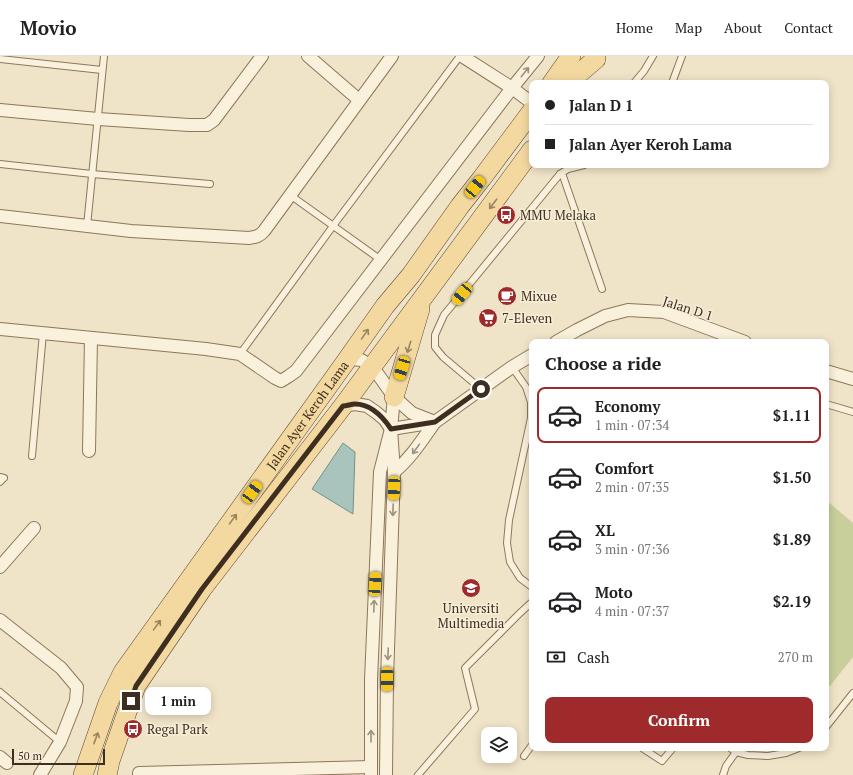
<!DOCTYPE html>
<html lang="en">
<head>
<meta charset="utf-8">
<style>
  body { margin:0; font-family:"PT Serif",serif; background:#f6f6f6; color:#202124; height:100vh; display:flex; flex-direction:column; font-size:15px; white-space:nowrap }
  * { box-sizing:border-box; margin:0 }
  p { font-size:13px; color:#757577 }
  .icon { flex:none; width:22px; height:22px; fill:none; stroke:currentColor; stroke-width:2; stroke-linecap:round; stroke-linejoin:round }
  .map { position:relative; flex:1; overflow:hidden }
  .details { position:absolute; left:529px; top:283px; width:300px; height:412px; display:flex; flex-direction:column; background:#fff; border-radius:8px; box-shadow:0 2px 10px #0003 }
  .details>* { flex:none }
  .guide { position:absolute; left:529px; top:24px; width:300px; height:88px; border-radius:8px; box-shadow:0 2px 10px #0003; display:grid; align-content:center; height:88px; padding:0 16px; background:#fff }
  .fabs { position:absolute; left:481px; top:671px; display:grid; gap:8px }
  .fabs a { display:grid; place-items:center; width:36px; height:36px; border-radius:8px; background:#fff; box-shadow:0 2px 10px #0003; font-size:20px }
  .scale { position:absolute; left:12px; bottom:10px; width:93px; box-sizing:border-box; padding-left:4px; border:2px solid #3d2e20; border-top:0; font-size:11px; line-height:14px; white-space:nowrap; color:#3d2e20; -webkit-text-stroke:3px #f7eed8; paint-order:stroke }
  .end { position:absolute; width:18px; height:18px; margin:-9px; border:5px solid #3d2e20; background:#fff; box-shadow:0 0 0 2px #fff }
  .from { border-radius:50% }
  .bubble { position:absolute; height:28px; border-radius:8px; background:#fff; box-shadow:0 2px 10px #0003; font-size:13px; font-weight:600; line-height:28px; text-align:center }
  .car { position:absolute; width:12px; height:24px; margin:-12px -6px; border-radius:5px; box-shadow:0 0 3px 1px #0007; background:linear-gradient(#f5c518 24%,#345 0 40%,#f5c518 0 76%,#345 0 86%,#f5c518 0) }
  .guide b { display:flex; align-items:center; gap:14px; height:38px; font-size:15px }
  .guide b+b { border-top:1px solid #e0e0e0 }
  .guide i { width:10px; height:10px; background:#202124 }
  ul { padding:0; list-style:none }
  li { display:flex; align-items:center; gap:12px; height:56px; margin:0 8px 6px; padding:0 8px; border:2px solid transparent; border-radius:8px }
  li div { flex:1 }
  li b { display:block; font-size:15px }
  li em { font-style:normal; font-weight:600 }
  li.active { border-color:#9e2a2b }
  li>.icon { width:36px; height:36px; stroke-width:1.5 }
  h2 { padding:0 16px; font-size:18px; line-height:48px }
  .pay { display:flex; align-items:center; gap:10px; height:44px; padding:0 16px; font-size:15px }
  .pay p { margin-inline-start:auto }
  .action { display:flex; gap:8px; margin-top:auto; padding:8px 16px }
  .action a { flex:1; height:46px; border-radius:8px; background:#9e2a2b; color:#fff; font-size:16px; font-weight:600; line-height:46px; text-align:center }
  header { display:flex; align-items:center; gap:24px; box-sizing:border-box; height:56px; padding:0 20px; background:#fff; border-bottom:1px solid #e0e0e0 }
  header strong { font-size:19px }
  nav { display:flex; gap:22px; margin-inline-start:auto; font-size:14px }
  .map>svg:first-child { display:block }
</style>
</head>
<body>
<header>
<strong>Movio</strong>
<nav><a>Home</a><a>Map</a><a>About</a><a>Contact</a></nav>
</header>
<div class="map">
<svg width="853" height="719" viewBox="0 0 853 719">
  <rect width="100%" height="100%" fill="#f0e4c8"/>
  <!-- green -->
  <path fill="#c9cf9b" d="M826 444 853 467V601L830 630 826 627Z"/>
  <!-- water -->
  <path fill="#a9c4bc" stroke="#6f938a" d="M343 387 355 396 353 458 312 433Z"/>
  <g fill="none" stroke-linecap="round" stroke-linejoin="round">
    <defs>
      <g id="service">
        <path d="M0 3 102 14"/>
        <path d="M634 27 644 15 653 0"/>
        <path d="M672 27 682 0"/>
        <path d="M0 108 92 118 210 128"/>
        <path d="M560 118 563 120 602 233"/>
        <path d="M290 139 381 204"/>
        <path d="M87 170 104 0"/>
        <path d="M240 298 333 170 460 0"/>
        <path d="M512 311 526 331 531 346V362L509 464 507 487 510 506 520 522 532 531"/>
        <path d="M481 333 443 301 435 291V279L444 259 560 118 568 113 584 109"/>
        <path d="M826 348 853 356"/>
        <path d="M32 400 43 277"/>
        <path d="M0 421 4 422 0 426"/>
        <path d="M0 636 60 686"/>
        <path d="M826 671 853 637"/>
        <path d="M642 692 662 705 673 692"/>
        <path d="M730 692 736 696 748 699 768 700 786 697 799 692"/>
        <path d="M524 700 532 689"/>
        <path d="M418 719 475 653 465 612 520 557 532 546"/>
        <path d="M723 719 726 710 736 696"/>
      </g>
      <g id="minor">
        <path d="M308 0 359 44"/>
        <path d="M462 0 512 32 532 47"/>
        <path d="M0 54 98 63 189 69H207L214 64 262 0"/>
        <path d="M0 160 131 175 249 182C256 181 260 180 264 175L392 0"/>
        <path d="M0 273 206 293 240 298 275 322 281 325 289 320 296 315 512 32 538 0"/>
        <path d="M556 286 577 274 605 260 628 254 664 256 745 286"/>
        <path d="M344 308 352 303 361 304 372 310 394 341 412 357 435 366C422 384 411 402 394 416"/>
        <path d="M826 315 853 323"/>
        <path d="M343 350 355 348 367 350 377 357 385 364 391 373 394 416 387 623 386 719"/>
        <path d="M391 373 435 366 512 311 532 299"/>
        <path d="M89 395 91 282"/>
        <path d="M0 511 34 472"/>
        <path d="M0 564 61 612 77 631 76 645 60 686 40 719"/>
        <path d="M0 701 7 707"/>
        <path d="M139 719V717L371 711"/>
        <path d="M371 719V624L380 416 391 373 394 341"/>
      </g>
      <g id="primary">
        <path d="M552 27 571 0"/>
        <path d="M571 27 576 20 596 3"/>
        <path d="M394 341 420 253"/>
        <path id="s1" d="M83 719 108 647 123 616 344 308 385 250 411 219 460 150 482 122 532 55"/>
        <path d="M107 719 110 705 136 630 202 533 343 350 532 94"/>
      </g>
    </defs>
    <!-- service casing -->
    <use href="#service" stroke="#8d765c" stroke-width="8"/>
    <!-- minor casing -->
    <use href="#minor" stroke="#8d765c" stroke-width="14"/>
    <!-- primary casing -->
    <use href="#primary" stroke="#5b4430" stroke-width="20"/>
    <!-- service -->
    <use href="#service" stroke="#faf1dc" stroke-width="6"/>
    <!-- minor -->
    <use href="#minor" stroke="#faf1dc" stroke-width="12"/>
    <!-- primary -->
    <use href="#primary" stroke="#f3d9a0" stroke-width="19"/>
  </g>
  <!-- one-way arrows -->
  <defs><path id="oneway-shaft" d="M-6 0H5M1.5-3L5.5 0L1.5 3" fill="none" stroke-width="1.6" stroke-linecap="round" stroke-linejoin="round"/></defs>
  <g stroke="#9c907e">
    <use href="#oneway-shaft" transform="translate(525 16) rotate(-51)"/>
    <use href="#oneway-shaft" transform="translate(416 393) rotate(126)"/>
    <use href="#oneway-shaft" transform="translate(393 454) rotate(92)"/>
    <use href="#oneway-shaft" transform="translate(374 550) rotate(-88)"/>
    <use href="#oneway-shaft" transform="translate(388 598) rotate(92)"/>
    <use href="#oneway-shaft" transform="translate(371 680) rotate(-90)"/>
  </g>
  <g stroke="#988460">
    <use href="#oneway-shaft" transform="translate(493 148) rotate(127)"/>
    <use href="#oneway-shaft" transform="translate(365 278) rotate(-55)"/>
    <use href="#oneway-shaft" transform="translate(409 291) rotate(107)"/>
    <use href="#oneway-shaft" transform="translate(233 463) rotate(-54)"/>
    <use href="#oneway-shaft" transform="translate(157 569) rotate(-54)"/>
    <use href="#oneway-shaft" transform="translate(96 682) rotate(-70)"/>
  </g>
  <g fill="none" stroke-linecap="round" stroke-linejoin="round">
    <!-- route -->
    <path stroke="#3d2e20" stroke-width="5" d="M131 645 136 630 202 533 343 350C347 350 351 348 355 348 371 348 383 361 391 373L435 366 481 333"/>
  </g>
  <!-- icons -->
  <defs>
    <symbol id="bus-disc" viewBox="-11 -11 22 22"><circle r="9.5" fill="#9e2a2b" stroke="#f7eed8"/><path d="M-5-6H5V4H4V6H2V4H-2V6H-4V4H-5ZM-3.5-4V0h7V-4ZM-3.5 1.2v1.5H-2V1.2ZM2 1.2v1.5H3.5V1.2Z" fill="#fff"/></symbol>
    <symbol id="cafe-disc" viewBox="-11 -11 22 22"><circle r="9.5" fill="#9e2a2b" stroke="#f7eed8"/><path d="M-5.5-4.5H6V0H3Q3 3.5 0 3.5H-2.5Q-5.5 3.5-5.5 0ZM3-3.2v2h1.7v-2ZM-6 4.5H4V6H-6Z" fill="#fff"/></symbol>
    <symbol id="supermarket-disc" viewBox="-11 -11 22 22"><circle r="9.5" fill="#9e2a2b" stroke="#f7eed8"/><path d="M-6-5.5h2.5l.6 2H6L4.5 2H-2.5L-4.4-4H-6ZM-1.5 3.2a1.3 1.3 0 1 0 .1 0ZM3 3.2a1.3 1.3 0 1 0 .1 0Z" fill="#fff"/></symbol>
    <symbol id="university-disc" viewBox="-11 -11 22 22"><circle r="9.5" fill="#9e2a2b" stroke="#f7eed8"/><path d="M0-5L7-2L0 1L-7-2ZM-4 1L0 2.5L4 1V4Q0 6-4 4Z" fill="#fff"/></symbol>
  </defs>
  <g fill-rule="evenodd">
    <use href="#bus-disc" x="495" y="148" width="22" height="22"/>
    <use href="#cafe-disc" x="496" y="229" width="22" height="22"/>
    <use href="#supermarket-disc" x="477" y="251" width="22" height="22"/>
    <use href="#university-disc" x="460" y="521" width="22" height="22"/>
    <use href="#bus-disc" x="122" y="662" width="22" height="22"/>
  </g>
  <g text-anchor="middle" stroke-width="3" stroke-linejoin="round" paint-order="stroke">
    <!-- poi labels -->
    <g font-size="13" fill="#3d2e20" stroke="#f7eed8" text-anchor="start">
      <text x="520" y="164">MMU Melaka</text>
      <text x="521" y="245">Mixue</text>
      <text x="502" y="267">7-Eleven</text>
      <text x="471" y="557" text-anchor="middle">Universiti<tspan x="471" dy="15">Multimedia</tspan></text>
      <text x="147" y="678">Regal Park</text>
    </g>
    <!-- street labels -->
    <g font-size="13" fill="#3d2e20" stroke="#f7eed8">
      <text transform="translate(688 252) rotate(18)" y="5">Jalan D 1</text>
      <text dy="5" stroke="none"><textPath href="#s1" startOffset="427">Jalan Ayer Keroh Lama</textPath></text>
    </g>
  </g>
</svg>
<div class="fabs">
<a><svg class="icon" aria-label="layers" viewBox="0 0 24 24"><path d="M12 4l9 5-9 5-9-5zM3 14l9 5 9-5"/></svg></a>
</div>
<div class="scale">50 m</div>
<i class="end from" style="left:481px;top:333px"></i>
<i class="end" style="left:131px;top:645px"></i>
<div class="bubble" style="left:145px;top:631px;width:66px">1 min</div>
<i class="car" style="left:475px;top:131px;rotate:39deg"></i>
<i class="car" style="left:462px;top:238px;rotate:219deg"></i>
<i class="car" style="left:402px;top:312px;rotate:197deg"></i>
<i class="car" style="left:394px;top:432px;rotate:182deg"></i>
<i class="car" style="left:252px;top:436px;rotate:36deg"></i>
<i class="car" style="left:375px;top:528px;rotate:3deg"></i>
<i class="car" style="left:387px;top:623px;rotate:180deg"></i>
<div class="guide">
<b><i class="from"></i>Jalan D 1</b>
<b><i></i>Jalan Ayer Keroh Lama</b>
</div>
<section class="details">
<h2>Choose a ride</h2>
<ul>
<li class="active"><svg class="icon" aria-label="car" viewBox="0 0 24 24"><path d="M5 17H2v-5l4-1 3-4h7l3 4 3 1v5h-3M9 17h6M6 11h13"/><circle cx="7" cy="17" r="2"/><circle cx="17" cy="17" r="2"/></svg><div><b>Economy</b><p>1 min · 07:34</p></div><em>$1.11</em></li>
<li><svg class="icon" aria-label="car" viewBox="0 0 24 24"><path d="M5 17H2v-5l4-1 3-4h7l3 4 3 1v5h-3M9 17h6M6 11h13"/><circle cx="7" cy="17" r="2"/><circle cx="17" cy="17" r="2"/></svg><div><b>Comfort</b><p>2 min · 07:35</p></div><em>$1.50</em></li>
<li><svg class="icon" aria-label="car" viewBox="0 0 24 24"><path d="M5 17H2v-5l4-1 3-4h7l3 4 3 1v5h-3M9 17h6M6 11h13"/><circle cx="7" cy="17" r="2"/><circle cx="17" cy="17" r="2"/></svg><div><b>XL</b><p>3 min · 07:36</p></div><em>$1.89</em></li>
<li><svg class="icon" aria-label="car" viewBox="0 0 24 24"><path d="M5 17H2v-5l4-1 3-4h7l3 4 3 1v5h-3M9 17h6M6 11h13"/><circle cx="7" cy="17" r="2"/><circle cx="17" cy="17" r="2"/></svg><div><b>Moto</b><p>4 min · 07:37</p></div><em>$2.19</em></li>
</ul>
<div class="pay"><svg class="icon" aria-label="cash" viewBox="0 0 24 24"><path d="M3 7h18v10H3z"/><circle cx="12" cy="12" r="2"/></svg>Cash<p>270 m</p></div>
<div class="action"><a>Confirm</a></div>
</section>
</div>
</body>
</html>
